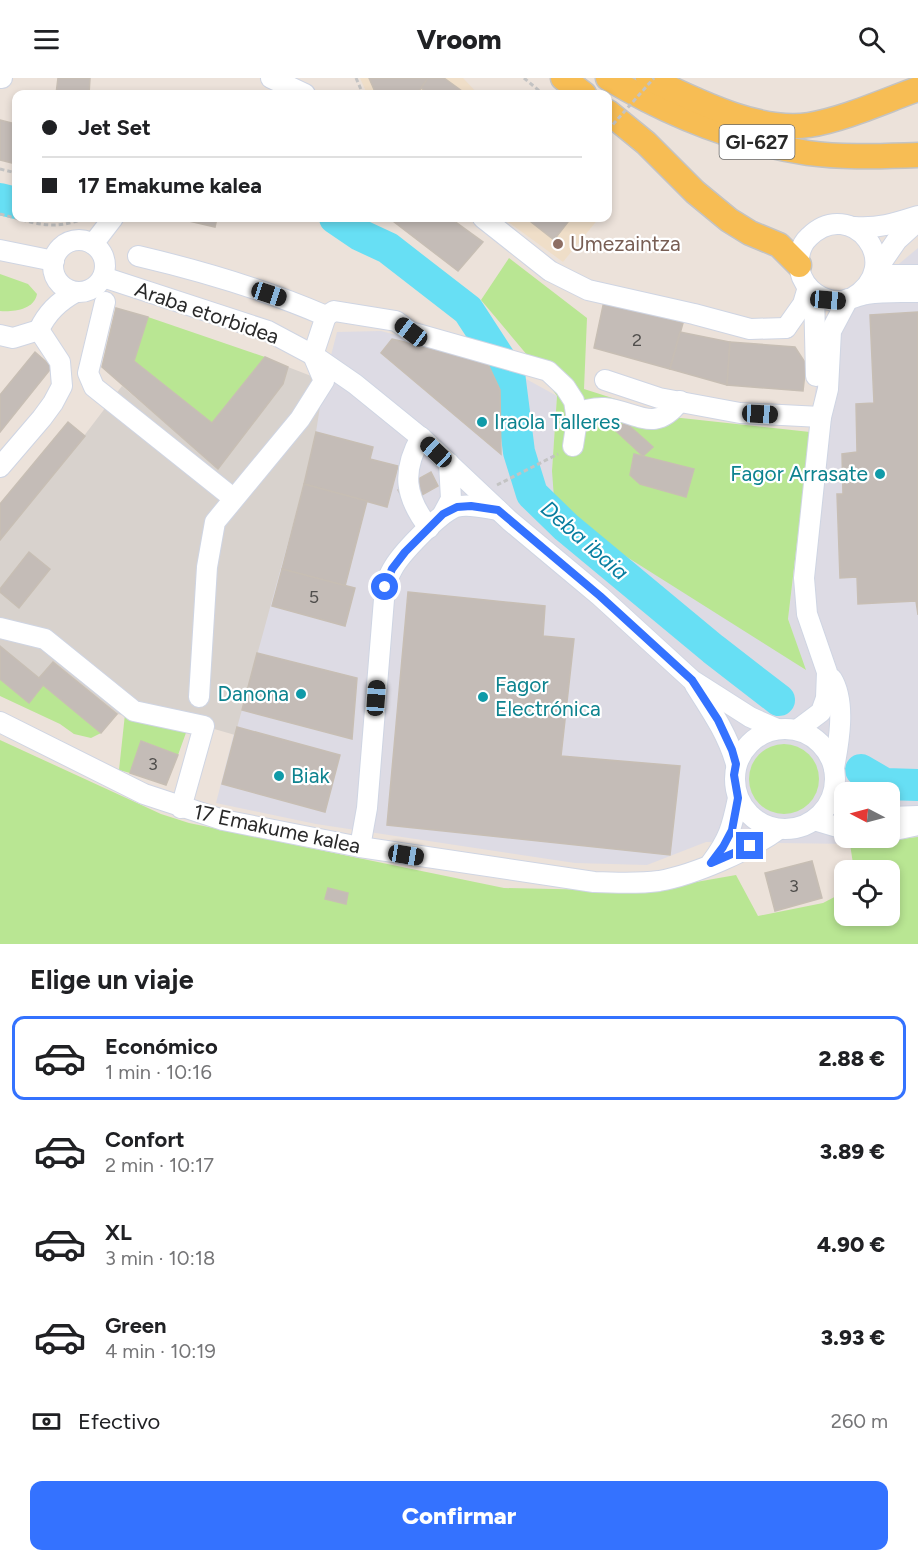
<!DOCTYPE html>
<html lang="es">
<head>
<meta charset="utf-8">
<style>
  body { margin:0; font-family:Figtree,sans-serif; background:#f2f2f2; color:#202124; height:100vh; display:flex; flex-direction:column; font-size:22px; white-space:nowrap }
  * { box-sizing:border-box; margin:0 }
  p { font-size:20px; color:#757577 }
  .icon { flex:none; width:33px; height:33px; fill:none; stroke:currentColor; stroke-width:2; stroke-linecap:round; stroke-linejoin:round }
  .map { position:relative; height:866px; overflow:hidden }
  .sheet { display:flex; flex-direction:column; background:#fff; flex:1 }
  .sheet>* { flex:none }
  .banner { position:absolute; left:12px; top:12px; width:600px; height:132px; border-radius:12px; box-shadow:0 3px 9px #0003; display:grid; align-content:center; height:132px; padding:0 30px; background:#fff }
  .needle { width:39px; rotate:276deg }
  .fabs { position:absolute; left:834px; top:704px; display:grid; gap:12px }
  .fabs a { display:grid; place-items:center; width:66px; height:66px; border-radius:12px; background:#fff; box-shadow:0 3px 9px #0003; font-size:30px }
  .end { position:absolute; width:27px; height:27px; margin:-14px; border:8px solid #3472ff; background:#fff; box-shadow:0 0 0 3px #fff }
  .from { border-radius:50% }
  .car { position:absolute; width:18px; height:36px; margin:-18px -9px; border-radius:8px; box-shadow:0 0 4px 2px #0007; background:linear-gradient(#222 24%,#8ab4d8 0 40%,#222 0 76%,#8ab4d8 0 86%,#222 0) }
  .banner b { display:flex; align-items:center; gap:21px; height:57px; font-size:22px }
  .banner b+b { border-top:2px solid #e0e0e0 }
  .banner i { width:15px; height:15px; background:#202124 }
  ul { padding:0; list-style:none }
  li { display:flex; align-items:center; gap:18px; height:84px; margin:0 12px 9px; padding:0 18px; border:3px solid transparent; border-radius:12px }
  li div { flex:1 }
  li b { display:block; font-size:22px }
  li em { font-style:normal; font-weight:800 }
  li.active { border-color:#3472ff }
  li>.icon { width:54px; height:54px; stroke-width:1.5 }
  h2 { padding:0 30px; font-size:27px; line-height:72px }
  .pay { display:flex; align-items:center; gap:15px; height:66px; padding:0 30px; font-size:22px }
  .pay p { margin-inline-start:auto }
  .action { display:flex; gap:12px; margin-top:auto; padding:12px 30px }
  .action a { flex:1; height:69px; border-radius:12px; background:#3472ff; color:#fff; font-size:24px; font-weight:800; line-height:69px; text-align:center }
  header { display:flex; justify-content:space-between; align-items:center; height:78px; padding:0 30px; background:#fff; font-size:27px; font-weight:800 }
  .map>svg:first-child { display:block }
</style>
</head>
<body>
<header><svg class="icon" aria-label="menu" viewBox="0 0 24 24"><path d="M4 6h16M4 12h16M4 18h16"/></svg>Vroom<svg class="icon" aria-label="search" viewBox="0 0 24 24"><circle cx="10" cy="10" r="6"/><path d="M15 15l6 6"/></svg></header>
<div class="map">
<svg width="918" height="866" viewBox="0 0 918 866">
  <rect width="100%" height="100%" fill="#ece2da"/>
  <!-- industrial -->
  <path fill="#dddbe4" fill-rule="evenodd" d="M918 170V759L850 766 706 764 647 787 575 785 316 746 216 725 337 254 381 253 479 279 528 302 557 318 552 393 805 592 788 541 823 249ZM844 714H890V759H844Z"/>
  <!-- education -->
  <g fill="#efdec8">
    <path d="M360 0H463L478 16H367Z"/>
    <path d="M503 140H599L563 184Z"/>
  </g>
  <!-- green -->
  <g fill="#b9e693">
    <path d="M509 180 587 240 584 311 672 339 810 354 788 541 806 592 592 457 554 420 552 393 557 318 533 284 481 222Z"/>
    <path d="M0 196 28 206 37 216C34 232 13 234 0 233Z"/>
    <path d="M148 239 265 279 212 345 134 283Z"/>
    <path d="M0 601 28 624 43 607 101 655 91 660 74 656 60 646 0 618Z"/>
    <path d="M125 636 187 652 178 677 142 663 130 695 119 692Z"/>
    <path d="M0 662 161 736 189 745 504 810 645 813 736 797 758 838 823 825 844 814V837H890V792H854L850 766 918 759V866H0Z"/>
    <circle cx="784" cy="701" r="35"/>
  </g>
  <!-- plaza -->
  <path fill="#d8d2cd" d="M288 289 324 303 316 354 304 406 235 657 204 648 117 636 53 584 39 600 0 568V462L77 367 122 308 218 390 283 306Z"/>
  <g fill="none" stroke-linecap="round" stroke-linejoin="round">
    <!-- river -->
    <g stroke="#67dff4" stroke-width="32">
      <path d="M0 121 16 125"/>
      <path d="M335 140 360 157 388 170 468 232 509 295 519 374 532 416 566 449 713 571 779 622"/>
      <path d="M861 692 885 706 918 707"/>
    </g>
  </g>
  <!-- building -->
  <g fill="#c4bcb7" stroke="#c7beb4" stroke-width="1.5">
    <path d="M58 0H90L89 16H56Z"/>
    <path d="M369 0H428L417 16H376Z"/>
    <path d="M428 0H444L462 13 459 16H430L421 10Z"/>
    <path d="M0 42 16 46V86L0 82Z"/>
    <path d="M176 140H217L215 149Z"/>
    <path d="M389 140H450L483 164 458 193Z"/>
    <path d="M532 140H571L554 162 530 143Z"/>
    <path d="M604 223 683 245 670 291 594 270Z"/>
    <path d="M116 230 148 239 134 283 212 345 265 279 288 289 283 306 218 391 102 289Z"/>
    <path d="M918 234V537L916 523 858 526 857 499 840 500 837 416H843L842 376 857 374 856 326 874 325 870 237Z"/>
    <path d="M680 254 730 264 727 307 670 291Z"/>
    <path d="M392 261 487 284 500 312 501 376 381 275Z"/>
    <path d="M730 264 795 269 806 286 803 313 727 307Z"/>
    <path d="M35 274 52 289 0 354V317Z"/>
    <path d="M68 344 85 358 0 462V426Z"/>
    <path d="M625 344 653 369 643 378 616 353Z"/>
    <path d="M316 354 373 369 370 381 398 388 387 429 304 406Z"/>
    <path d="M634 376 694 391 686 419 640 406 630 397Z"/>
    <path d="M431 394 438 408 406 426 398 412Z"/>
    <path d="M304 406 367 423 345 508 282 491Z"/>
    <path d="M29 474 50 491 19 530 0 514V511Z"/>
    <path d="M282 491 355 510 345 548 272 528Z"/>
    <path d="M408 514 545 528 543 558 574 561 561 678 680 688 670 777 387 747Z"/>
    <path d="M0 568 39 600 53 584 117 636 101 655 43 607 29 625 0 601Z"/>
    <path d="M257 575 357 600 352 661 242 632Z"/>
    <path d="M237 649 340 677 325 734 222 706Z"/>
    <path d="M141 663 178 677 166 707 130 695Z"/>
    <path d="M812 783 822 820 775 833 765 795Z"/>
    <path d="M328 810 348 815 346 826 325 821Z"/>
  </g>
  <g fill="none" stroke-linecap="round" stroke-linejoin="round">
    <defs>
      <g id="minor">
        <path d="M0 0H2"/>
        <path d="M271 0 305 16"/>
        <path d="M483 140 550 193 588 212 694 236 750 251 786 250"/>
        <path d="M854 149C878 151 896 145 918 138"/>
        <circle cx="79" cy="188" r="26"/>
        <path d="M93 166 113 140"/>
        <path d="M0 172 54 183"/>
        <path d="M138 178C202 193 266 212 326 238L313 277 324 303 300 341 215 444 207 489 199 619"/>
        <path d="M875 194 897 162 918 143"/>
        <path d="M874 197H918"/>
        <path d="M103 199 268 253 313 277 355 306 424 362 510 443 600 518 692 602 750 639 777 651"/>
        <path d="M814 215 816 298"/>
        <path d="M852 220C908 187 851 117 809 159 800 167 797 181 800 193 804 211 822 224 841 223 850 222 858 217 867 216 884 213 901 214 918 214"/>
        <path d="M105 224 88 295 94 309 233 420"/>
        <path d="M326 238 334 233 396 243 411 254 548 293 565 309 574 323 577 342 573 368"/>
        <path d="M786 250 803 226 808 209"/>
        <path d="M39 252C47 234 59 223 76 214"/>
        <path d="M0 257 13 260 39 252"/>
        <path d="M605 302 659 320 740 335 821 339"/>
        <path d="M576 334C585 333 595 329 604 330 637 333 654 357 680 323"/>
        <path d="M421 359C401 394 405 419 429 450"/>
        <path d="M0 389 42 340 53 325 62 308 60 284 39 252"/>
        <path d="M443 436 451 421 449 385"/>
        <path d="M0 550 45 561 134 633 204 648 181 730"/>
        <path d="M832 601C846 624 839 664 834 690"/>
        <path d="M695 607C711 632 728 657 736 686"/>
        <path d="M0 644 144 716 223 742 360 769 594 804C616 805 638 806 659 803 694 797 751 772 779 751"/>
        <circle cx="785" cy="701" r="50"/>
        <path d="M797 652 821 634 826 620 827 594 807 536 804 500 821 339 828 311 831 253 848 221"/>
        <path d="M890 739 918 738"/>
        <path d="M814 742 844 751"/>
        <path d="M890 753 918 747"/>
        <path d="M360 769 367 730 385 509C387 503 389 497 392 492 400 476 440 435 456 429 468 425 485 430 498 432"/>
        <path d="M711 785C729 761 732 749 738 720"/>
      </g>
      <g id="major">
        <path d="M563 0 584 16"/>
        <path d="M608 0C669 37 738 64 808 75 845 80 882 78 918 77"/>
        <path d="M648 0C693 21 758 55 809 47 845 41 884 23 918 11"/>
        <path d="M608 34 646 65 695 114 729 142 750 155 779 167 799 187"/>
      </g>
    </defs>
    <!-- minor casing -->
    <use href="#minor" stroke="#cfd5e3" stroke-width="22"/>
    <!-- major casing -->
    <use href="#major" stroke="#c3c3c3" stroke-width="27"/>
    <!-- path -->
    <g stroke="#c3c3c3" stroke-width="3" stroke-dasharray="4.5 3" stroke-linecap="butt">
      <path d="M356 0 363 16"/>
      <path d="M524 0 543 16"/>
      <path d="M0 91 16 95"/>
      <path d="M0 136C32 144 52 154 85 140"/>
      <path d="M497 407 558 376"/>
    </g>
    <!-- minor -->
    <use href="#minor" stroke="#fff" stroke-width="20"/>
    <!-- major -->
    <use href="#major" stroke="#f7bd54" stroke-width="24"/>
    <!-- path-bridge -->
    <path stroke="#c3c3c3" stroke-width="3" stroke-dasharray="4.5 3" stroke-linecap="butt" d="M608 52 654 0"/>
  </g>
  <g fill="none" stroke-linecap="round" stroke-linejoin="round">
    <!-- route -->
    <path stroke="#3472ff" stroke-width="8" d="M385 509 392 491 405 474 443 436 457 429 471 428 498 432 600 518 692 602 718 642 732 672 736 686 734 697 738 720 732 752 723 769 711 785 750 768"/>
  </g>
  <!-- markers -->
  <circle fill="#8d6e63" stroke="#fff" stroke-width="2" cx="558" cy="166" r="6"/>
  <g fill="#0f9aa8" stroke="#fff" stroke-width="2">
    <circle cx="482" cy="344" r="6"/>
    <circle cx="880" cy="396" r="6"/>
    <circle cx="301" cy="616" r="6"/>
    <circle cx="483" cy="619" r="6"/>
    <circle cx="279" cy="698" r="6"/>
  </g>
  <g text-anchor="middle" stroke-width="4.5" stroke-linejoin="round" paint-order="stroke">
    <!-- number labels -->
    <g font-size="18" fill="#504e4c">
      <text x="637" y="268">2</text>
      <text x="314" y="525">5</text>
      <text x="153" y="692">3</text>
      <text x="794" y="814">3</text>
    </g>
    <!-- shield labels -->
    <rect fill="#fff" stroke="#696969" stroke-width="1.5" x="719.5" y="47" width="75" height="34" rx="4.5"/>
    <g font-size="20" font-weight="bold" fill="#292929">
      <text x="757" y="71">GI-627</text>
    </g>
    <!-- education labels -->
    <g font-size="21" fill="#785e54" stroke="#fff" text-anchor="start">
      <text x="570" y="173">Umezaintza</text>
    </g>
    <!-- street labels -->
    <g font-size="21" fill="#292929" stroke="#fff">
      <text transform="translate(207 235) rotate(19)" y="7">Araba etorbidea</text>
      <text transform="translate(277 751) rotate(12)" y="7">17 Emakume kalea</text>
    </g>
    <!-- culture labels -->
    <g font-size="21" fill="#0d838f" stroke="#fff" text-anchor="start">
      <text x="494" y="351">Iraola Talleres</text>
      <text x="868" y="403" text-anchor="end">Fagor Arrasate</text>
      <text x="495" y="614">Fagor<tspan x="495" dy="24">Electrónica</tspan></text>
      <text x="289" y="623" text-anchor="end">Danona</text>
      <text x="291" y="705">Biak</text>
    </g>
    <!-- water labels -->
    <g font-size="22" font-style="italic" fill="#077d9f" stroke="#fff">
      <text transform="translate(585 462) rotate(41)" y="8">Deba ibaia</text>
    </g>
  </g>
</svg>
<div class="fabs">
<a><svg class="needle" viewBox="-14 -14 28 28"><path d="M0-13l5 13h-10z" fill="#e53935"/><path d="M0 13l5-13h-10z" fill="#757577"/></svg></a>
<a><svg class="icon" aria-label="locate" viewBox="0 0 24 24"><circle cx="12" cy="12" r="6"/><path d="M12 2v4M12 18v4M2 12h4M18 12h4"/></svg></a>
</div>
<i class="end from" style="left:385px;top:509px"></i>
<i class="end" style="left:750px;top:768px"></i>
<i class="car" style="left:269px;top:216px;rotate:108deg"></i>
<i class="car" style="left:828px;top:222px;rotate:95deg"></i>
<i class="car" style="left:411px;top:254px;rotate:307deg"></i>
<i class="car" style="left:760px;top:336px;rotate:93deg"></i>
<i class="car" style="left:436px;top:374px;rotate:313deg"></i>
<i class="car" style="left:376px;top:620px;rotate:4deg"></i>
<i class="car" style="left:406px;top:777px;rotate:99deg"></i>
<div class="banner">
<b><i class="from"></i>Jet Set</b>
<b><i></i>17 Emakume kalea</b>
</div>
</div>
<section class="sheet">
<h2>Elige un viaje</h2>
<ul>
<li class="active"><svg class="icon" aria-label="car" viewBox="0 0 24 24"><path d="M5 17H2v-5l4-1 3-4h7l3 4 3 1v5h-3M9 17h6M6 11h13"/><circle cx="7" cy="17" r="2"/><circle cx="17" cy="17" r="2"/></svg><div><b>Económico</b><p>1 min · 10:16</p></div><em>2.88 €</em></li>
<li><svg class="icon" aria-label="car" viewBox="0 0 24 24"><path d="M5 17H2v-5l4-1 3-4h7l3 4 3 1v5h-3M9 17h6M6 11h13"/><circle cx="7" cy="17" r="2"/><circle cx="17" cy="17" r="2"/></svg><div><b>Confort</b><p>2 min · 10:17</p></div><em>3.89 €</em></li>
<li><svg class="icon" aria-label="car" viewBox="0 0 24 24"><path d="M5 17H2v-5l4-1 3-4h7l3 4 3 1v5h-3M9 17h6M6 11h13"/><circle cx="7" cy="17" r="2"/><circle cx="17" cy="17" r="2"/></svg><div><b>XL</b><p>3 min · 10:18</p></div><em>4.90 €</em></li>
<li><svg class="icon" aria-label="car" viewBox="0 0 24 24"><path d="M5 17H2v-5l4-1 3-4h7l3 4 3 1v5h-3M9 17h6M6 11h13"/><circle cx="7" cy="17" r="2"/><circle cx="17" cy="17" r="2"/></svg><div><b>Green</b><p>4 min · 10:19</p></div><em>3.93 €</em></li>
</ul>
<div class="pay"><svg class="icon" aria-label="cash" viewBox="0 0 24 24"><path d="M3 7h18v10H3z"/><circle cx="12" cy="12" r="2"/></svg>Efectivo<p>260 m</p></div>
<div class="action"><a>Confirmar</a></div>
</section>
</body>
</html>
